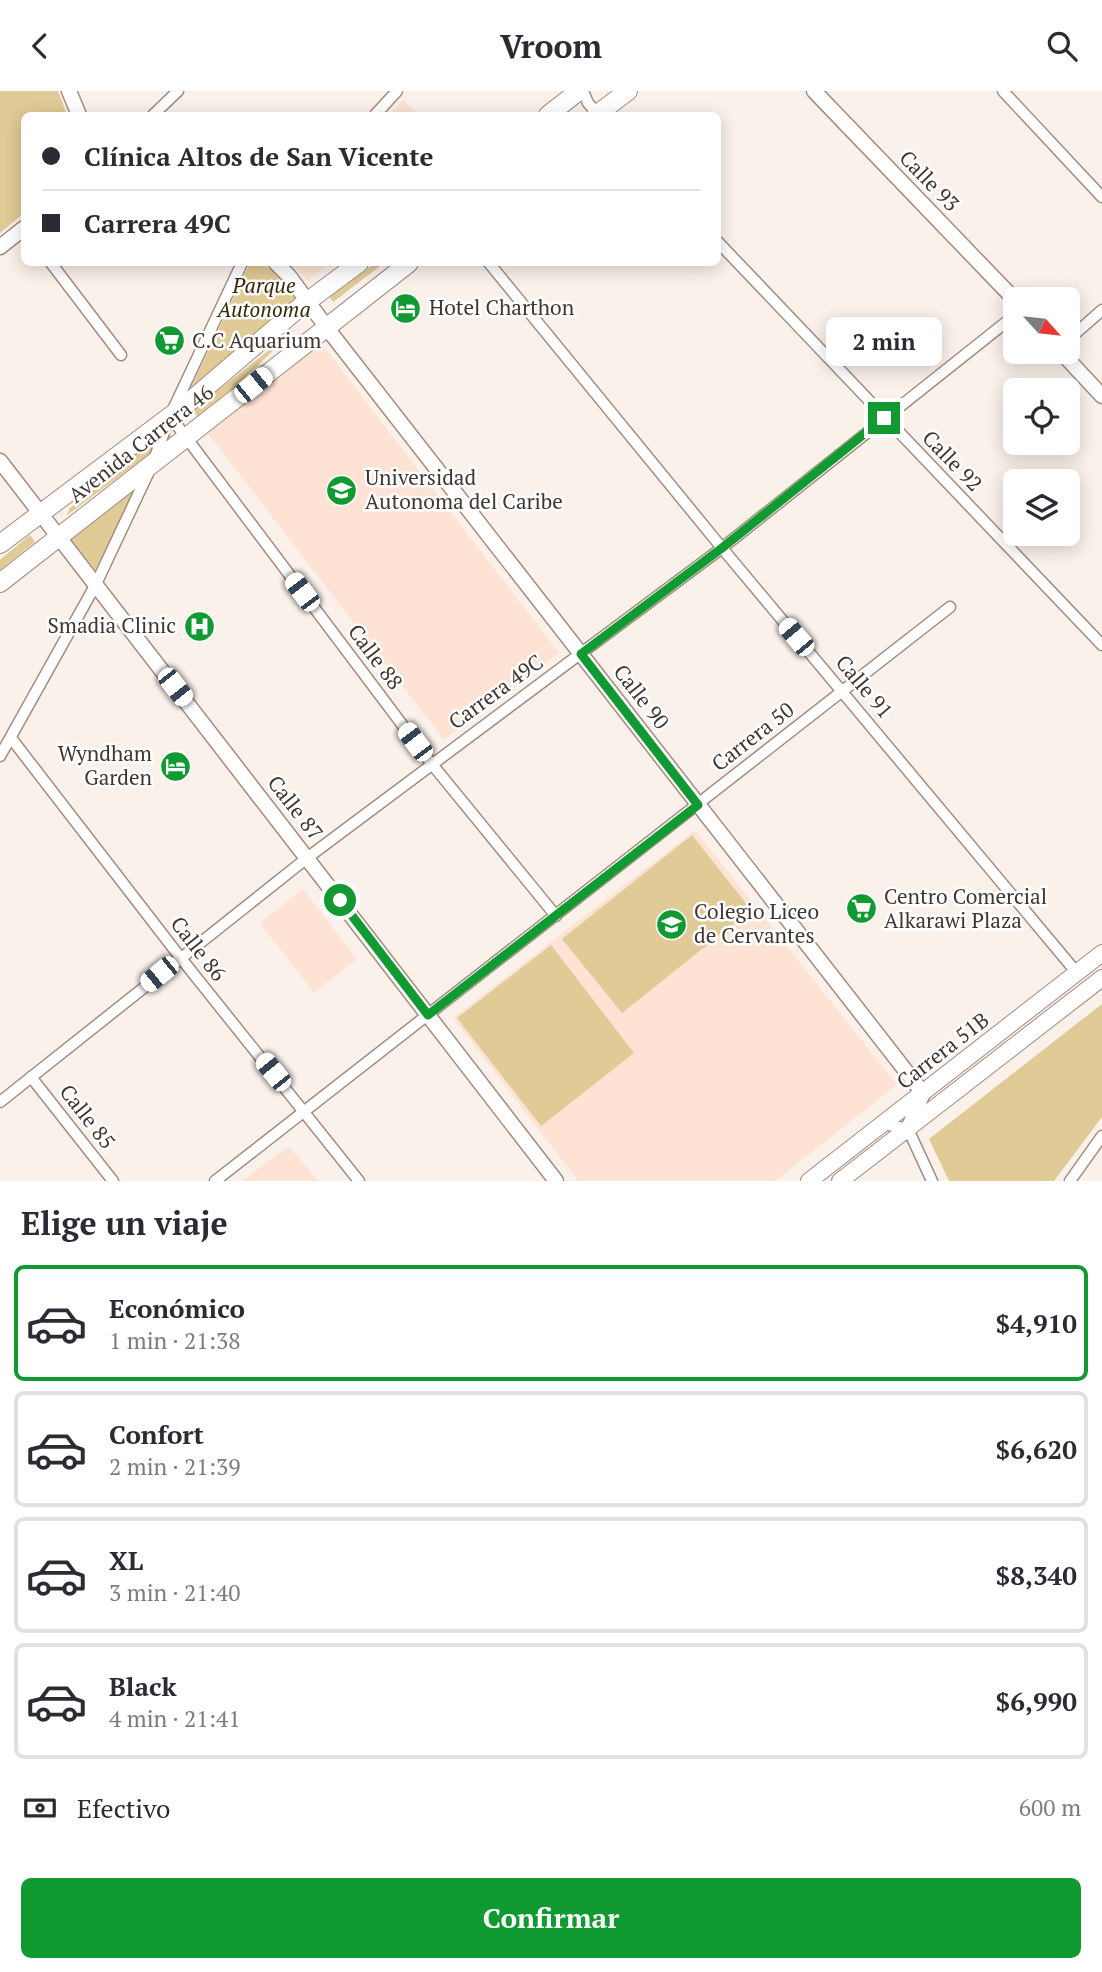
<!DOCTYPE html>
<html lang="es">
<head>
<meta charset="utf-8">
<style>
  body { margin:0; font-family:"PT Serif",serif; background:#f7f7f7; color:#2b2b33; height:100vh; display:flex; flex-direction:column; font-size:26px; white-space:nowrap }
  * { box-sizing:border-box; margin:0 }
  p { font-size:23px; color:#7c7c81 }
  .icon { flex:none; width:38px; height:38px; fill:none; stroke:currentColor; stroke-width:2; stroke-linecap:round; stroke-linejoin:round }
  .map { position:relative; height:1090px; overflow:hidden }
  .panel { display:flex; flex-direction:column; background:#fff; flex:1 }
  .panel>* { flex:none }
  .guide { position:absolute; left:21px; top:21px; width:700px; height:154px; border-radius:10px; box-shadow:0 4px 18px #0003; display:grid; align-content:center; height:154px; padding:0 21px; background:#fff }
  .needle { width:46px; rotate:117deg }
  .fabs { position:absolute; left:1003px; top:196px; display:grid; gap:14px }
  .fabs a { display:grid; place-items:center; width:77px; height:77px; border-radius:10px; background:#fff; box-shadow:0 4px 18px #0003; font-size:35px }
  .end { position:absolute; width:32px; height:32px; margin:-16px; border:9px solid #109a31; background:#fff; box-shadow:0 0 0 4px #fff }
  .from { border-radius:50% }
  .bubble { position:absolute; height:49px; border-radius:10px; background:#fff; box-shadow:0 4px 18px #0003; font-size:23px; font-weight:800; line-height:49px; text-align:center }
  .car { position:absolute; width:21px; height:42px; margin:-21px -10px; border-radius:9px; box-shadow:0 0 5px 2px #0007; background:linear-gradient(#fff 24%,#345 0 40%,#fff 0 76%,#345 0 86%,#fff 0) }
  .guide b { display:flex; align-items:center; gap:24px; height:66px; font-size:26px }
  .guide b+b { border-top:2px solid #e1e1e2 }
  .guide i { width:18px; height:18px; background:#2b2b33 }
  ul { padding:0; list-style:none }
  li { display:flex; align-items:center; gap:21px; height:116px; margin:0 14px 10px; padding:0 7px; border:4px solid #e1e1e2; border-radius:10px }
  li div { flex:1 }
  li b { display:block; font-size:26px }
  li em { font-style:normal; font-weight:800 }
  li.selected { border-color:#109a31 }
  li>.icon { width:63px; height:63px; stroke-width:1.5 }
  h2 { padding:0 21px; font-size:32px; line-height:84px }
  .pay { display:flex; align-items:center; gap:18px; height:77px; padding:0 21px; font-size:26px }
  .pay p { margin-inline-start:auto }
  .button { display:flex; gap:14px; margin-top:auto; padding:14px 21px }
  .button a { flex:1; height:80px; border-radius:10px; background:#109a31; color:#fff; font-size:28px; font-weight:800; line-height:80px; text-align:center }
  header { display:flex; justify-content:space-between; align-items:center; height:91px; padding:0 21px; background:#fff; font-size:32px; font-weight:800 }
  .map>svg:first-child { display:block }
</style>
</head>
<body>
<header><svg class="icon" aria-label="back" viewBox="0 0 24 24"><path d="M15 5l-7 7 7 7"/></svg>Vroom<svg class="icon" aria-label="search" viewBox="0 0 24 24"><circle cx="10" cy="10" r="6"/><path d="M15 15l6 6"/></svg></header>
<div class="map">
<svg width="1102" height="1090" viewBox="0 0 1102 1090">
  <rect width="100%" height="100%" fill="#fbf1eb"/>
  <!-- built -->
  <g fill="#fee3d4">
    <path d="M404 9 418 24H389L403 9Z"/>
    <path d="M292 172H330L308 190Z"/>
    <path d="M321 252 559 562 444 649 206 340Z"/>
    <path d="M695 739 897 994 775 1090H578L453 927Z"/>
    <path d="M303 798 357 868 314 902 260 832Z"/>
    <path d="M289 1055 318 1090H242Z"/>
  </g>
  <!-- green -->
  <g fill="#e0ca95">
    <path d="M0 0H58L67 24H24V122L0 142Z"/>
    <path d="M250 172C276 172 286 192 302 211L185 309Z"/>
    <path d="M375 172H384L333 211 330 206Z"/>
    <path d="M298 236 239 292 197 325 193 319Z"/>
    <path d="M164 336 172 346 66 425 70 417 101 393 103 382Z"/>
    <path d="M143 386 95 479 70 448Z"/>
    <path d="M30 444 35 451 0 479V469Z"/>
    <path d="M692 744 751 819 622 922 562 848Z"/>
    <path d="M551 854 634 962 541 1035 457 927Z"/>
    <path d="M1102 913V1026L1054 1090H949L929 1048Z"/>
  </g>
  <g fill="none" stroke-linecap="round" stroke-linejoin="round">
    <defs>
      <g id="minor">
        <path d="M583 0 588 12 599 24"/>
        <path d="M1003 0 1102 106"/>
        <path d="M153 24 178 0"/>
        <path d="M375 24 397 0"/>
        <path d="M718 151 1102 554"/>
        <path d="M51 172 121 264"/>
        <path d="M489 172 722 457 1077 882"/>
        <path d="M1068 249 1102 219"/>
        <path d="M170 325 431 672 556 825"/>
        <path d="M11 647 180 866 359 1090"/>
        <path d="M0 665 96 493 152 374 170 325 242 172"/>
        <path d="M31 986 113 1090"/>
        <path d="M0 1011 307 767 722 457 1015 224"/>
        <path d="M884 1033 908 1038 932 1090"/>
        <path d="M215 1090 950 516"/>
        <path d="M1070 1090 1102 1045"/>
      </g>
      <g id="tertiary">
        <path d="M69 0 79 24"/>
        <path d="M814 0 1015 209"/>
        <path d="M0 156 24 137"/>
        <path d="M276 172 289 185 330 241 923 1002 908 1038"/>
        <path d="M1061 261 1102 305"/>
        <path d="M0 370 556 1090"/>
      </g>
      <g id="secondary">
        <path d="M809 1090 1102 862"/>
        <path d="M840 1090 1102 887"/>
      </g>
      <g id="primary">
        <path d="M548 24 579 0"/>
        <path d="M596 24 628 0"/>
        <path d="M0 453 189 311 300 216 359 172"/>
        <path d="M0 492 409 172"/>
      </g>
    </defs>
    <!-- minor casing -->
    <use href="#minor" stroke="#a48c7f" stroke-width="13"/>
    <!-- tertiary casing -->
    <use href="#tertiary" stroke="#a48c7f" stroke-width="17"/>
    <!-- secondary casing -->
    <use href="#secondary" stroke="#a48c7f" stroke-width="18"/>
    <!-- primary casing -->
    <use href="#primary" stroke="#a48c7f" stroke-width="20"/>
    <!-- minor -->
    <use href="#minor" stroke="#fff" stroke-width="10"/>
    <!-- tertiary -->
    <use href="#tertiary" stroke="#fff" stroke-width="14"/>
    <!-- secondary -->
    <use href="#secondary" stroke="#fff" stroke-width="16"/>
    <!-- primary -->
    <use href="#primary" stroke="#fff" stroke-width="18"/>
  </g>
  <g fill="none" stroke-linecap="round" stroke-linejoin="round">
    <!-- route -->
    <path stroke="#109a31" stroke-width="9" d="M340 809 428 924 698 714 581 563 722 457 884 327"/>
  </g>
  <!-- icons -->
  <defs>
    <symbol id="hotel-disc" viewBox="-11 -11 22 22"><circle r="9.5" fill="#109a31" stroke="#fff"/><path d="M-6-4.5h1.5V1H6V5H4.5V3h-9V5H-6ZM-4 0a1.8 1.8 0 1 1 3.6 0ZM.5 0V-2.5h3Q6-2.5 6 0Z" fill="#fff"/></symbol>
    <symbol id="supermarket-disc" viewBox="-11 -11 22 22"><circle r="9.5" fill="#109a31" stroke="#fff"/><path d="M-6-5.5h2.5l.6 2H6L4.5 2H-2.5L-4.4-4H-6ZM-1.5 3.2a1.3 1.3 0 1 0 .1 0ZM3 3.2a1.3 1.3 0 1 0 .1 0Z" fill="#fff"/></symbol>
    <symbol id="university-disc" viewBox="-11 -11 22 22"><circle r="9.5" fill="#109a31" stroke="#fff"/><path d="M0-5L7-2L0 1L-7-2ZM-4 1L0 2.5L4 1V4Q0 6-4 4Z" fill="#fff"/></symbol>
    <symbol id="hospital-disc" viewBox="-11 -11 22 22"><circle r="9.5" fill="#109a31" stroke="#fff"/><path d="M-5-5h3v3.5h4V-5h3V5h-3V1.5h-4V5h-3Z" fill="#fff"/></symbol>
    <symbol id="school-disc" viewBox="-11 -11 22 22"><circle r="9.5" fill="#109a31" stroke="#fff"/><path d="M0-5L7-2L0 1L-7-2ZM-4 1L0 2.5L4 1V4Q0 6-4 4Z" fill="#fff"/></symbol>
  </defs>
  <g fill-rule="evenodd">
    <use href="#hotel-disc" x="388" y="200" width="35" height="35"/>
    <use href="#supermarket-disc" x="152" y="232" width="35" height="35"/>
    <use href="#university-disc" x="324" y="382" width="35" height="35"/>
    <use href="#hospital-disc" x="182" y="518" width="35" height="35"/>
    <use href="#hotel-disc" x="158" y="658" width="35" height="35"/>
    <use href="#supermarket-disc" x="844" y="800" width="35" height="35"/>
    <use href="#school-disc" x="654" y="816" width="35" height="35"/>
  </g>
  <g text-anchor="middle" stroke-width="5" stroke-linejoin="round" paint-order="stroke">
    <!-- street labels -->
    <g font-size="21" fill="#403631" stroke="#fff">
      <text transform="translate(929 90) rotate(46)" y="7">Calle 93</text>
      <text transform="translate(141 353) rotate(-38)" y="7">Avenida Carrera 46</text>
      <text transform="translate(952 370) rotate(46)" y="7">Calle 92</text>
      <text transform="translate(375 566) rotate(53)" y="7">Calle 88</text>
      <text transform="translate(864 596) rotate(50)" y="7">Calle 91</text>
      <text transform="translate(496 601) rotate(-36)" y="7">Carrera 49C</text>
      <text transform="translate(641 606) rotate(52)" y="7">Calle 90</text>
      <text transform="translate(753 646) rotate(-38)" y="7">Carrera 50</text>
      <text transform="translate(295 717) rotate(52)" y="7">Calle 87</text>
      <text transform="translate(198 858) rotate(52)" y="7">Calle 86</text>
      <text transform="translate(943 960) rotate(-38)" y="7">Carrera 51B</text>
      <text transform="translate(87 1026) rotate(52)" y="7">Calle 85</text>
    </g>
    <!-- park labels -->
    <g font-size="21" font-style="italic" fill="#342807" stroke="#fff">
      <text x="264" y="202">Parque<tspan x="264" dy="24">Autonoma</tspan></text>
    </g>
    <!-- poi labels -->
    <g font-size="21" fill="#403631" stroke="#fff" text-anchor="start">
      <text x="429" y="224">Hotel Charthon</text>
      <text x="192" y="257">C.C Aquarium</text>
      <text x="365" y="394">Universidad<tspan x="365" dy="24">Autonoma del Caribe</tspan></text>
      <text x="176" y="542" text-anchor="end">Smadia Clinic</text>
      <text x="152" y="670" text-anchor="end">Wyndham<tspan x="152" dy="24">Garden</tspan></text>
      <text x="884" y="813">Centro Comercial<tspan x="884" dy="24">Alkarawi Plaza</tspan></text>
      <text x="694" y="828">Colegio Liceo<tspan x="694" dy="24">de Cervantes</tspan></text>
    </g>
  </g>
</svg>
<div class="fabs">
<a><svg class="needle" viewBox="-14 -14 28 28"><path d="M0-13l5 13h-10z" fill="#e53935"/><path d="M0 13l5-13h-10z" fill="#7c7c81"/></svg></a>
<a><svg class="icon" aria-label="locate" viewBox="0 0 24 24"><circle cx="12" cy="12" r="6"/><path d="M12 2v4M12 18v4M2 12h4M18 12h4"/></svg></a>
<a><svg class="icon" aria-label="layers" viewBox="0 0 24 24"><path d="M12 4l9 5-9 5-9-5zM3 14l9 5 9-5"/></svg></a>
</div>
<i class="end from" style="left:340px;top:809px"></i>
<i class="end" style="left:884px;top:327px"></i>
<div class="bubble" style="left:826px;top:226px;width:116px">2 min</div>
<i class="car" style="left:253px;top:294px;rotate:51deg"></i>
<i class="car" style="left:302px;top:501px;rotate:323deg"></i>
<i class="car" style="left:796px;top:546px;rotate:320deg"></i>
<i class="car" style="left:175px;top:596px;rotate:142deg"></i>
<i class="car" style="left:415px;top:651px;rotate:323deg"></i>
<i class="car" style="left:159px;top:883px;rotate:231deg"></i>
<i class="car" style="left:273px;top:981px;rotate:321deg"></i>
<div class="guide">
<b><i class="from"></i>Clínica Altos de San Vicente</b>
<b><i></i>Carrera 49C</b>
</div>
</div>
<section class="panel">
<h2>Elige un viaje</h2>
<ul>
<li class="selected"><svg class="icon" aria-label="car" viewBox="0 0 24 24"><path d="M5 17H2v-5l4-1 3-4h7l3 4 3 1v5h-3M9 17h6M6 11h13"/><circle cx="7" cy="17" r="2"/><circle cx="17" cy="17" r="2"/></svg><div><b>Económico</b><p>1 min · 21:38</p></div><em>$4,910</em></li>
<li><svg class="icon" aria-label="car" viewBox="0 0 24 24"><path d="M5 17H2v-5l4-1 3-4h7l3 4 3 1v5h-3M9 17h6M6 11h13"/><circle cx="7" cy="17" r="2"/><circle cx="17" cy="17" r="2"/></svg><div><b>Confort</b><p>2 min · 21:39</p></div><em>$6,620</em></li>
<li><svg class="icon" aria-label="car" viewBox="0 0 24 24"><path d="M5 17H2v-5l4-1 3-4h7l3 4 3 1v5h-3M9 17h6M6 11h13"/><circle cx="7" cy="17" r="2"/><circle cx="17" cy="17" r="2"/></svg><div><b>XL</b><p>3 min · 21:40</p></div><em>$8,340</em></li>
<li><svg class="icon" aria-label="car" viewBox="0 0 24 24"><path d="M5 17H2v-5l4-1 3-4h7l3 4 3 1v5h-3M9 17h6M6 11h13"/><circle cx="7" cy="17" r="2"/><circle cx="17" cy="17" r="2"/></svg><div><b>Black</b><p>4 min · 21:41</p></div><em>$6,990</em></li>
</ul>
<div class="pay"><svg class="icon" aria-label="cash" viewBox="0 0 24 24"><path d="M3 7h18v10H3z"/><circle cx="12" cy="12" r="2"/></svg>Efectivo<p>600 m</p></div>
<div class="button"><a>Confirmar</a></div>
</section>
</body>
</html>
